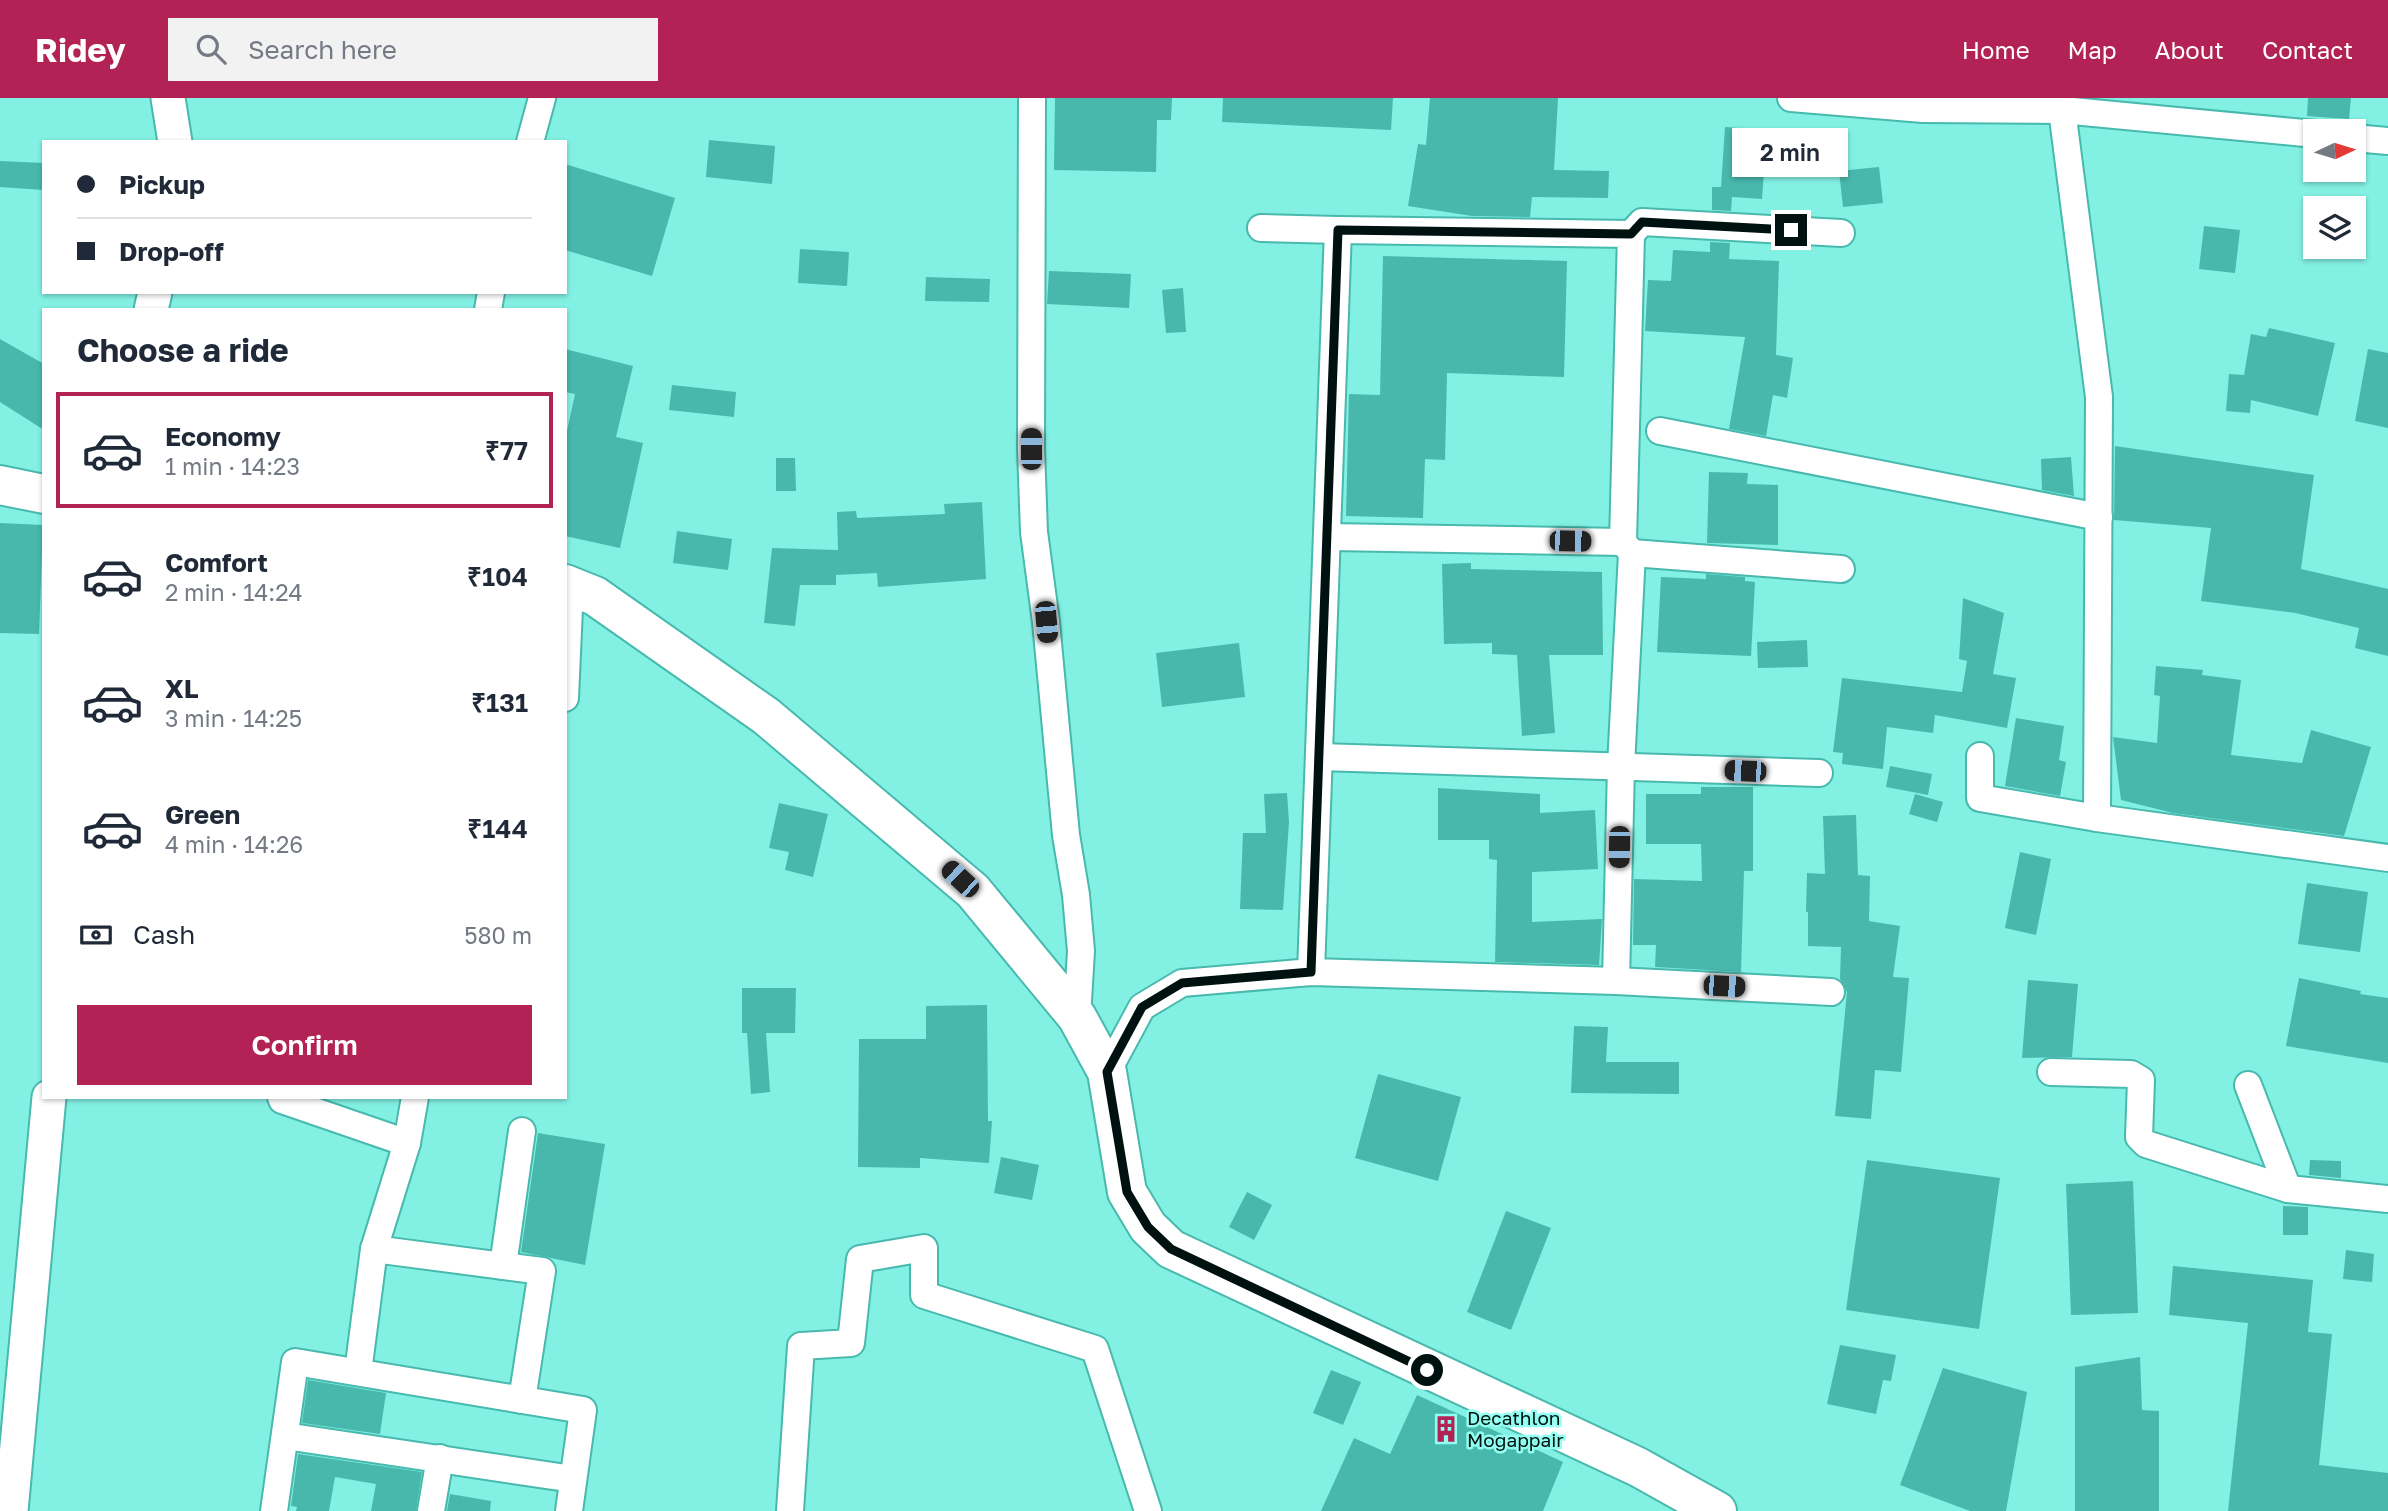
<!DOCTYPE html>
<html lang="en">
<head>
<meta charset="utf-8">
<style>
  body { margin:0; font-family:"Golos Text",sans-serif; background:#f2f2f3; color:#1f2937; height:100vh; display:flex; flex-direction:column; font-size:26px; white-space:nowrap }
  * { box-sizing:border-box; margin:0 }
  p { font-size:23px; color:#747a83 }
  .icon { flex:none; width:38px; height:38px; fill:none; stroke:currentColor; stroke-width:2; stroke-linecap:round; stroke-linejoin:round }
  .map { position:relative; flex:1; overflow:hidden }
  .details { position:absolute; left:42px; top:210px; width:525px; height:791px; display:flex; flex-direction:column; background:#fff; border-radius:0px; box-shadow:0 2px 5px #0004 }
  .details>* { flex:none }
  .hud { position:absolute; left:42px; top:42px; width:525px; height:154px; border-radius:0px; box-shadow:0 2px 5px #0004; display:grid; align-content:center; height:154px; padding:0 35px; background:#fff }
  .needle { width:46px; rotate:86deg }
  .fabs { position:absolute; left:2303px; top:21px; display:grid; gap:14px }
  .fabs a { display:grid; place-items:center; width:63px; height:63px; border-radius:0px; background:#fff; box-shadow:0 2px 5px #0004; font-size:35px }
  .end { position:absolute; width:32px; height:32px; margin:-16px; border:9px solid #001210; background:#fff; box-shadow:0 0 0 4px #fff }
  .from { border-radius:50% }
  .bubble { position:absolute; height:49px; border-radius:0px; background:#fff; box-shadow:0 2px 5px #0004; font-size:23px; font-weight:600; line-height:49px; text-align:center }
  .car { position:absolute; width:21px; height:42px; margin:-21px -10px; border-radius:9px; box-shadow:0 0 5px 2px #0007; background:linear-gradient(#222 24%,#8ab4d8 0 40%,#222 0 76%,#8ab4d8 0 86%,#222 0) }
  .hud b { display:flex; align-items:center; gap:24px; height:66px; font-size:26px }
  .hud b+b { border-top:2px solid #e0e1e3 }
  .hud i { width:18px; height:18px; background:#1f2937 }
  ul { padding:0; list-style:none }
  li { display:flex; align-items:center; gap:21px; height:116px; margin:0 14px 10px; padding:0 21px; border:4px solid transparent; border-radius:0px }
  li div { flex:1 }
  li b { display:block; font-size:26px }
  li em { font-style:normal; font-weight:600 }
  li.current { border-color:#b22254 }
  li>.icon { width:63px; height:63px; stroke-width:1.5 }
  h2 { padding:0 35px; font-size:32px; line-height:84px }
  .pay { display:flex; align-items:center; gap:18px; height:77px; padding:0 35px; font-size:26px }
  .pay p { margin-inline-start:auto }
  .action { display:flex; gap:14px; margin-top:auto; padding:14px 35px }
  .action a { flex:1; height:80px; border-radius:0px; background:#b22254; color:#fff; font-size:28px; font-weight:600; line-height:80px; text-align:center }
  header { display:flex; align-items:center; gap:42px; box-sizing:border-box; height:98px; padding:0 35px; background:#b22254; color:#fff }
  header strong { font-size:33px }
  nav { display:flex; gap:38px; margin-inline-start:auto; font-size:24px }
  .search { width:490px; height:63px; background:#f2f2f3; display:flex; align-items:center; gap:18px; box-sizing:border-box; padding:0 24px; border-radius:0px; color:#747a83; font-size:26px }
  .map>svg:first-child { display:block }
</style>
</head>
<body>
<header>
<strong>Ridey</strong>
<div class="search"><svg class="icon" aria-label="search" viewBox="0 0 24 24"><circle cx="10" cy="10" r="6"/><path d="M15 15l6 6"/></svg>Search here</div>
<nav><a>Home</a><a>Map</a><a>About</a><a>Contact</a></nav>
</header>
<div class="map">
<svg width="2388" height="1413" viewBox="0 0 2388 1413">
  <rect width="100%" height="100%" fill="#83f0e4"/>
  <!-- building -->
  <g fill="#48b8ad">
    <path d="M1055 0H1172L1171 22H1157L1156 74 1054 72Z"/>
    <path d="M1223 0H1393L1391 32 1222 24Z"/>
    <path d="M1430 0H1558L1554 72 1609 73 1608 100 1532 99 1530 119 1472 118 1408 108 1418 46 1426 47Z"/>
    <path d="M2308 0H2351L2349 21 2307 18Z"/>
    <path d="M1725 29 1767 32 1762 101 1732 99 1731 113 1712 112V89H1721Z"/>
    <path d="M709 42 775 48 772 86 706 79Z"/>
    <path d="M0 63 44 65V92L0 89Z"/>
    <path d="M565 66 675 100 652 178 565 152Z"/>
    <path d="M1879 69 1883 105 1843 109 1839 73Z"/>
    <path d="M2204 128 2240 132 2235 175 2199 171Z"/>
    <path d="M1710 144 1730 145 1729 161 1779 163 1776 257 1793 260 1787 300 1773 297 1766 338 1729 331 1745 239 1645 233 1648 182 1671 183 1673 152 1710 154Z"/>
    <path d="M800 151 849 154 847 188 798 185Z"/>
    <path d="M1383 158 1567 163 1564 279 1447 275 1445 362 1425 361 1423 420 1346 418 1349 296 1380 297Z"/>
    <path d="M1049 173 1131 176 1129 210 1047 206Z"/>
    <path d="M926 179 990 181 989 204 925 203Z"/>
    <path d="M1183 190 1186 234 1166 235 1162 192Z"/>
    <path d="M2269 230 2335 245 2318 318 2251 302 2250 315 2226 313 2229 276 2244 277 2251 236 2266 239Z"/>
    <path d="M0 241 44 266V332L0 304Z"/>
    <path d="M565 251 633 268 616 339 643 345 620 450 565 438V342L575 296 565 294Z"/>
    <path d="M2368 251 2388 255V330L2355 323Z"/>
    <path d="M672 287 736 294 734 319 669 312Z"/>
    <path d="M2115 348 2314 377 2301 471 2388 491V558L2355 550 2359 530 2295 515 2201 503 2211 430 2114 422Z"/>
    <path d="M2071 359 2074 398 2042 392 2041 361Z"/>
    <path d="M776 360H795L796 393H776Z"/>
    <path d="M1709 374 1748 375 1747 386 1778 387V447L1707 445Z"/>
    <path d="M982 404 986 481 878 489 877 475 836 477V487H800L795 528 764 525 772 450 838 452 837 414 856 413 857 420 945 416 944 406Z"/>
    <path d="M0 425 43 427 39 536 0 535Z"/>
    <path d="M677 433 732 441 728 472 673 465Z"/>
    <path d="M1471 465V471L1602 474 1603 557H1549L1555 635 1522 638 1517 557 1492 556V545L1444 546 1442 466Z"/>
    <path d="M1706 476 1745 479V483L1755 484 1751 558 1657 554 1661 479 1706 481Z"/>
    <path d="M1963 500 2004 515 1993 576 2016 580 2007 630 1935 617 1933 635 1887 629 1883 671 1842 666 1843 655 1833 654 1842 580 1962 594 1967 563 1959 561Z"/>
    <path d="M1807 542 1808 569 1758 570 1757 544Z"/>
    <path d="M1239 545 1245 599 1162 609 1156 555Z"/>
    <path d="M2156 568 2203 572 2202 577 2241 582 2231 657 2302 665 2311 632 2371 649 2344 738 2173 715 2121 702 2113 639 2157 645 2160 598 2154 597Z"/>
    <path d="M2016 620 2064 628 2059 662 2066 664 2060 698 2005 688Z"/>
    <path d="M1890 668 1932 676 1928 697 1886 689Z"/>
    <path d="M1701 689H1753V773H1744L1741 874 1655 869 1656 847H1633L1634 781 1702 783 1701 746H1646V696H1701Z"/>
    <path d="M1438 690 1540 696V715L1595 712 1598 771 1532 774V824L1602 821 1599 867 1495 864 1497 762 1489 761V742H1438Z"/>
    <path d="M1287 695 1289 724 1283 812 1240 811 1243 735H1266L1264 696Z"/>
    <path d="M1915 696 1943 704 1937 724 1909 716Z"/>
    <path d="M779 705 828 716 813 779 785 772 789 754 769 750Z"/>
    <path d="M1856 717 1858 777 1870 778 1869 823 1900 828 1893 879 1909 880 1901 974 1875 972 1871 1021 1835 1018 1847 894 1840 881 1841 849 1808 848V814H1806L1807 775 1825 776 1823 718Z"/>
    <path d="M2020 754 2051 761 2036 837 2005 830Z"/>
    <path d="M2307 785 2368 794 2360 854 2298 846Z"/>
    <path d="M2299 880 2361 893 2360 896 2388 900V965L2286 948Z"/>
    <path d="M2028 882 2078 886 2072 959 2022 960Z"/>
    <path d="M742 890H796L795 935H766L770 994 751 996 747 935H742Z"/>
    <path d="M987 907 988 1023H992L989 1065 920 1060V1070L858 1069 859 941H926V908Z"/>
    <path d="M1574 928 1608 929 1606 964H1679V996L1571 995Z"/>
    <path d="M1378 976 1461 999 1438 1083 1355 1060Z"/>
    <path d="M538 1035 605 1046 585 1167 521 1154Z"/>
    <path d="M1001 1059 1039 1067 1032 1102 994 1095Z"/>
    <path d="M1867 1062 2000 1080 1979 1231 1846 1212Z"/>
    <path d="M2310 1062 2341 1063V1080L2309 1077Z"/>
    <path d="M2133 1083 2138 1215 2071 1217 2066 1086Z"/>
    <path d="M1247 1094 1272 1107 1254 1142 1229 1129Z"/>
    <path d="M2283 1108 2308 1109V1137H2283Z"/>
    <path d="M1506 1113 1551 1130 1511 1232 1467 1214Z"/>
    <path d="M2346 1152 2374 1156 2372 1184 2343 1181Z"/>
    <path d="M2173 1168 2313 1182 2308 1234 2332 1236 2319 1367 2388 1375V1413H2228L2248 1225 2169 1217Z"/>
    <path d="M1840 1247 1896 1257 1891 1283 1883 1282 1876 1316 1827 1306Z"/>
    <path d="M2140 1259 2142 1312 2159 1313V1413H2075V1269Z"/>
    <path d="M1943 1270 2027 1294 2006 1413H1970L1900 1387Z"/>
    <path d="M1331 1272 1361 1284 1343 1327 1313 1315Z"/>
    <path d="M308 1282 386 1295 380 1336 302 1325Z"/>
    <path d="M1417 1297 1563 1364 1543 1413H1321L1354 1340 1390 1356Z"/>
    <path d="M298 1356 422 1374 416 1413H371L376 1386 335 1379 329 1413H296L297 1409 291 1408Z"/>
    <path d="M450 1396 491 1403 490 1413H447Z"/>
  </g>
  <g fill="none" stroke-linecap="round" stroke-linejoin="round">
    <defs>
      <g id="minor">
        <path d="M1032 0 1031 351 1034 434 1046 524 1066 737 1076 797 1081 853 1077 919"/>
        <path d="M1791 0 1923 11 2062 12 2315 36"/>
        <path d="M2062 12 2099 299 2097 720"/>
        <path d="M2354 40 2388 43"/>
        <path d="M530 44 542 0"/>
        <path d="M1261 130 1338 132"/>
        <path d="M1631 136 1642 124 1841 135"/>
        <path d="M488 212 491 194"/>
        <path d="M1660 333 2099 419"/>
        <path d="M1329 439 1623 444"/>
        <path d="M1632 455 1841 471"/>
        <path d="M565 600 570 488"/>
        <path d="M1980 658V700L2097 720 2388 760"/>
        <path d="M1320 659 1819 675"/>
        <path d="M1616 883 1831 894"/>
        <path d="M1107 974 1142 909 1182 885 1311 874 1338 132 1631 136 1623 444 1632 455 1621 668 1616 883 1311 874"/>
        <path d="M2051 974 2131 976 2141 982 2139 1039 2146 1046 2288 1091 2388 1101"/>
        <path d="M2248 987 2288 1091"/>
        <path d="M281 999 282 1002 407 1045"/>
        <path d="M415 999 407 1045 374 1151 542 1173 522 1302"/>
        <path d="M503 1168 522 1033"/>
        <path d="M358 1274 374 1151"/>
        <path d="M285 1338 573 1381"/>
        <path d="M274 1413 295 1264 583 1312 569 1413"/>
        <path d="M431 1413 440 1360"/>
        <path d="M790 1413 801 1248 851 1245 860 1161 924 1150V1197L1095 1251 1148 1413"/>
      </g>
      <g id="tertiary">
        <path d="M168 0 175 44"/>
        <path d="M151 212 155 194"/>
        <path d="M11 1413 49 999"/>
      </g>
      <g id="primary">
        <path d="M0 387 44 396"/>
        <path d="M565 486 595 498 766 618 973 793 1077 919 1107 974 1127 1094 1148 1129 1171 1151 1638 1369 1717 1413"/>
      </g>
    </defs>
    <!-- minor casing -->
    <use href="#minor" stroke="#48b9ae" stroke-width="30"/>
    <!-- tertiary casing -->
    <use href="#tertiary" stroke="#48b9ae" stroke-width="37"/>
    <!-- primary casing -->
    <use href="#primary" stroke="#48b9ae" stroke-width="42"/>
    <!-- minor -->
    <use href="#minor" stroke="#fff" stroke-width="26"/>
    <!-- tertiary -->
    <use href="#tertiary" stroke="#fff" stroke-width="33"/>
    <!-- primary -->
    <use href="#primary" stroke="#fff" stroke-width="38"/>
  </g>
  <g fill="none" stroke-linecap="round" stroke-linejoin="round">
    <!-- route -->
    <path stroke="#001210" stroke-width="9" d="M1427 1272 1171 1151 1148 1129 1127 1094 1107 974 1142 909 1182 885 1311 874 1338 132 1631 136 1642 124 1791 132"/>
  </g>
  <!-- icons -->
  <defs>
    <symbol id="building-bare" viewBox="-9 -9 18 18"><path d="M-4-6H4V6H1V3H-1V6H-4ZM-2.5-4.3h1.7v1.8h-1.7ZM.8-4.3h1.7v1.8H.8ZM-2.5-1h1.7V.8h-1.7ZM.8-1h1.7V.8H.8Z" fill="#b22254" stroke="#90fef1" stroke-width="2.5" paint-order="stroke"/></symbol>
  </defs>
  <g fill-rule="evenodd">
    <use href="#building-bare" x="1427" y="1312" width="38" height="38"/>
  </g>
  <g text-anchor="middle" stroke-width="5" stroke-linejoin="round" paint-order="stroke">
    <!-- poi labels -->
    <g font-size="19" fill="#001210" stroke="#90fef1" text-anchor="start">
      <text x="1467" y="1327">Decathlon<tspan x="1467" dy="22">Mogappair</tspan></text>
    </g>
  </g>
</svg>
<div class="fabs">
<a><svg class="needle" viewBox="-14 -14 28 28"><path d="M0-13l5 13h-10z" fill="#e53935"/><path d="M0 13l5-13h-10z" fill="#747a83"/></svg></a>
<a><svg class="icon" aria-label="layers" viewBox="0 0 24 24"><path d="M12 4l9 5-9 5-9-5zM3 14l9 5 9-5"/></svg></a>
</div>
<i class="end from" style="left:1427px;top:1272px"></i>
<i class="end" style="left:1791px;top:132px"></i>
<div class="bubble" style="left:1732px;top:30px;width:116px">2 min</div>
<i class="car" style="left:1031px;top:351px;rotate:0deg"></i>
<i class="car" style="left:1570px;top:443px;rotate:91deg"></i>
<i class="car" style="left:1046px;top:524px;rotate:175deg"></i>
<i class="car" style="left:1745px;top:673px;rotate:272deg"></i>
<i class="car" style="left:1619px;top:749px;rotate:181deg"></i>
<i class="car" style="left:960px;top:781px;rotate:313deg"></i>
<i class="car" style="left:1724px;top:888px;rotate:93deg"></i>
<div class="hud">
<b><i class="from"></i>Pickup</b>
<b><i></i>Drop-off</b>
</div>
<section class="details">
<h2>Choose a ride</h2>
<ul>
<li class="current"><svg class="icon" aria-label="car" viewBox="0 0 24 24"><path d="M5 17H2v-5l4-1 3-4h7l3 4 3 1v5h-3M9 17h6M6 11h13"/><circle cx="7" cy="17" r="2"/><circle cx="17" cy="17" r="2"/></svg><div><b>Economy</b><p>1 min · 14:23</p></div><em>₹77</em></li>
<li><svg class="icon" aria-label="car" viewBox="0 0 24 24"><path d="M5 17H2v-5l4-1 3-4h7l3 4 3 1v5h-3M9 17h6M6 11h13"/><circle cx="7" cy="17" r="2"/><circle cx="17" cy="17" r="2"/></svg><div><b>Comfort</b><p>2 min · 14:24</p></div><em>₹104</em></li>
<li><svg class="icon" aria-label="car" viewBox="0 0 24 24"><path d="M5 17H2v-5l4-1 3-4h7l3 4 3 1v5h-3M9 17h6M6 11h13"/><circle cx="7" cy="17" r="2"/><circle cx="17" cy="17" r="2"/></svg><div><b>XL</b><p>3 min · 14:25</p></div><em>₹131</em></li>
<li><svg class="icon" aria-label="car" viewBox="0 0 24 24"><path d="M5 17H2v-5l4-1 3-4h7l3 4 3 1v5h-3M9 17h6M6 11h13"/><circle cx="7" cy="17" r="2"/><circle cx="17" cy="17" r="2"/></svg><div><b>Green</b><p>4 min · 14:26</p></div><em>₹144</em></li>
</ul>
<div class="pay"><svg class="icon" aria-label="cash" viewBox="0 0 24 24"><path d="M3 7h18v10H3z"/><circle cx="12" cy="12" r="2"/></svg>Cash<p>580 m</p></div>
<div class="action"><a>Confirm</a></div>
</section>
</div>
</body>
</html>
